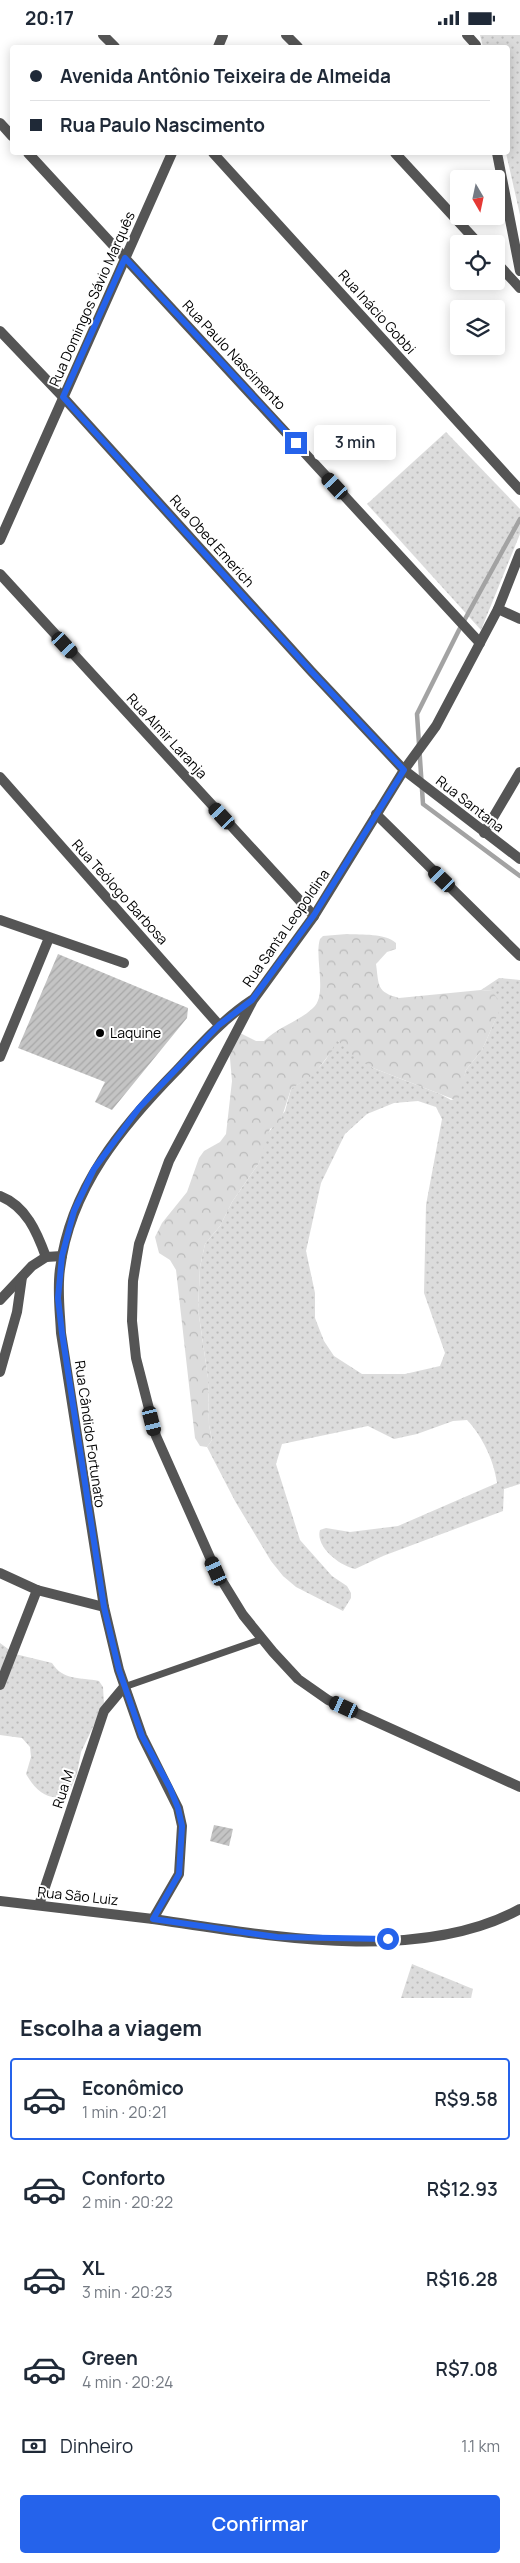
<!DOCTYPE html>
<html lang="pt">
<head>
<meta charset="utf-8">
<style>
  body { margin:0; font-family:Manrope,sans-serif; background:#f6f6f7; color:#1f2937; height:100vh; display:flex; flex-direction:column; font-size:19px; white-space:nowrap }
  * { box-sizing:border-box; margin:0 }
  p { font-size:16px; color:#747a83 }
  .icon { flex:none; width:28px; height:28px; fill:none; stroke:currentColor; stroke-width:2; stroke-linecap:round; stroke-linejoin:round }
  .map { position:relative; height:1963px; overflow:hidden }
  .details { display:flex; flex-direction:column; background:#fff; flex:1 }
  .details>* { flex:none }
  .hud { position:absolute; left:10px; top:10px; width:500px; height:110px; border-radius:5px; box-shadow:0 2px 12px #0003; display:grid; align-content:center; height:110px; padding:0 20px; background:#fff }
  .needle { width:32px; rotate:171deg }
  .fabs { position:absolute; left:450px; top:135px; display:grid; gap:10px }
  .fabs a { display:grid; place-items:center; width:55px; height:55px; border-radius:5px; background:#fff; box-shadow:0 2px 12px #0003; font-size:25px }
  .end { position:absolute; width:22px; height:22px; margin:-11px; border:6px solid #2563eb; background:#fff; box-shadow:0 0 0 2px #fff }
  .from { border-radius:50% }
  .bubble { position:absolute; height:35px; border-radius:5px; background:#fff; box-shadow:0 2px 12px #0003; font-size:16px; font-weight:600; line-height:35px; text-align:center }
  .car { position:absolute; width:15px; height:30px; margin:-15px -8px; border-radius:6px; box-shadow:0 0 4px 1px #0007; background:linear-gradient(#222 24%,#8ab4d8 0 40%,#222 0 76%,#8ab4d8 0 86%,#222 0) }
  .hud b { display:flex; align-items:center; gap:18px; height:48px; font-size:19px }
  .hud b+b { border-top:1px solid #e0e1e3 }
  .hud i { width:12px; height:12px; background:#1f2937 }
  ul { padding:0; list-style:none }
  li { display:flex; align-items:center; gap:15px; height:82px; margin:0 10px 8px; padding:0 10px; border:2px solid transparent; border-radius:5px }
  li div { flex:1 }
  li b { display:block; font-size:19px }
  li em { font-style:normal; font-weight:600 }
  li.active { border-color:#2563eb }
  li>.icon { width:45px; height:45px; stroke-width:1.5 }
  h2 { padding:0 20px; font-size:22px; line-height:60px }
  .pay { display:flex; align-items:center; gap:12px; height:55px; padding:0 20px; font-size:19px }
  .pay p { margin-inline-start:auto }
  .button { display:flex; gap:10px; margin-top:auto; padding:10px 20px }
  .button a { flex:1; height:58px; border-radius:5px; background:#2563eb; color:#fff; font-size:20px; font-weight:600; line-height:58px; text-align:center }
  .status { display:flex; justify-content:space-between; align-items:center; height:35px; padding:0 25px; background:#fff; direction:ltr }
  .status svg { height:14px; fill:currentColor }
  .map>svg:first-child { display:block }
</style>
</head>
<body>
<div class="status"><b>20:17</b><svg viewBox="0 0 49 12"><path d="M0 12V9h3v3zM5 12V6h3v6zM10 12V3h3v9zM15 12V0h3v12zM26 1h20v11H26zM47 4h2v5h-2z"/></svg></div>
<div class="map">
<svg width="520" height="1963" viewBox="0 0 520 1963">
  <defs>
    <pattern id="green-dots" width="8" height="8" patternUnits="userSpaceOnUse" patternTransform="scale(1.25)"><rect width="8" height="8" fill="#dcdcdc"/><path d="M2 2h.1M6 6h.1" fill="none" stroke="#bbb" stroke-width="1.8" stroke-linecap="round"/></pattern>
    <pattern id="forest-crowns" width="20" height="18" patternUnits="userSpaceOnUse" patternTransform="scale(1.25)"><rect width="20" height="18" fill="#dcdcdc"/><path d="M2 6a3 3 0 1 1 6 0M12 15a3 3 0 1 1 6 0" fill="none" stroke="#bbb"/></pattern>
    <pattern id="building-hatch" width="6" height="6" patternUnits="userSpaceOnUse" patternTransform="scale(1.25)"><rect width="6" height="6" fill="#c4c4c4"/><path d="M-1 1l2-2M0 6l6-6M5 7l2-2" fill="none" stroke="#a7a7a7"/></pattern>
  </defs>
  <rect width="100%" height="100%" fill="#fff"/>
  <!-- green -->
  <g fill="url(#green-dots)" fill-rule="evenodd">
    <path d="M480 0H520V180L506 118 508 12H483Z"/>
    <path d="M446 397 520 474V499L481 595 367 469Z"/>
    <path d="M499 943 520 945V1449L504 1454 503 1476 383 1521 355 1534C340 1531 315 1512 320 1495L326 1493 350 1497 398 1491 497 1448C494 1425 482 1401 467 1385L453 1386 417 1399 394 1404 368 1391 282 1409 276 1429 300 1505 332 1541 347 1551 351 1558V1563L343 1576 296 1552 283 1541 271 1526 235 1466 207 1412 212 1405 209 1390 208 1343 198 1274 200 1232 205 1209 220 1191 232 1167 259 1128 265 1102 285 1076 291 1054C311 1040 328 1030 334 1006H338L373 1033 440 1059 451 1065 457 1063 466 1035 482 1015 496 983 492 956 481 955ZM418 1066 436 1072 442 1084 426 1170 424 1258 445 1318 440 1331 405 1339H362L334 1321 324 1306 315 1283V1258L306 1216 321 1148 345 1099 367 1079 394 1068Z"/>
    <path d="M0 1608 15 1619 52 1628C63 1646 80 1642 99 1646L103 1652 104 1669 81 1717 77 1739 67 1761C47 1766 36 1756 26 1739L31 1722 30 1712 22 1703 0 1700Z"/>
    <path d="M412 1929 473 1954 471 1963H401Z"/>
  </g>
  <!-- forest -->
  <path fill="url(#forest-crowns)" d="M347 899C362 900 385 898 396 908V914L387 917 376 929C379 950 376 957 399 963L481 955 492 956 502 970 482 1015 466 1035 458 1066 373 1033 357 1024 338 1006H335L332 1016 314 1039 291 1054 280 1088 270 1094 259 1128 232 1167 220 1191 205 1209 200 1232 198 1274 208 1343 209 1390 212 1405 207 1412 200 1411 195 1403 176 1235 170 1225 159 1218 155 1202 162 1188 187 1157 199 1123 204 1116 220 1107 226 1099 232 1046 229 1012 240 998 256 1006H264C278 992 298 987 313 973 328 960 314 922 320 904L323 901Z"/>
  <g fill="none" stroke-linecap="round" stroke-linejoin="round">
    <!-- stream -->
    <path stroke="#a3a3a3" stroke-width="4.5" d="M520 484 459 595 417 679 423 769 520 841"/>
  </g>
  <!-- building -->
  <g fill="url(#building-hatch)">
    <path d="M58 919 188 973 187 983 112 1075 95 1067 105 1047 18 1013Z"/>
    <path d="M214 1790 233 1794 229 1811 210 1806Z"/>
  </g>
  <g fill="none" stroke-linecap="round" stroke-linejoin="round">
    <!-- service -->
    <path stroke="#555" stroke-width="7" d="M124 1652 262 1604"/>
    <!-- minor -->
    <g stroke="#555" stroke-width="10">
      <path d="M103 0 115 12"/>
      <path d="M286 0 298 12"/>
      <path d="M467 0 476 10"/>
      <path d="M218 12 223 0"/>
      <path d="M0 88 12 101"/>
      <path d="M28 118 480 608"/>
      <path d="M213 118 520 455"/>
      <path d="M395 118 479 209"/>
      <path d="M497 118 520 236"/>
      <path d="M496 227 520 253"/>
      <path d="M0 296 63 362 311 636 404 735 520 824"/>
      <path d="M0 505 172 118"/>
      <path d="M520 518 498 574 436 691 404 735 314 881 253 965 169 1126 139 1209 133 1246 132 1286 136 1323 156 1401 216 1536 243 1580 273 1617 298 1644 328 1665 520 1752"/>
      <path d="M0 539 314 881"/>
      <path d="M498 574 520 584"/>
      <path d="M0 742 219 990"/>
      <path d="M376 779 520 921"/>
      <path d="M484 798 520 737"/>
      <path d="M0 885 124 928"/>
      <path d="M0 1022 49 903"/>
      <path d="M0 1161C26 1171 37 1197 46 1222"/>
      <path d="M0 1265 32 1231 46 1222 62 1221"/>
      <path d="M0 1337 17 1277 22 1242"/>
      <path d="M0 1538 37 1555 104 1572"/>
      <path d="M0 1650 37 1555"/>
      <path d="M0 1866 153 1884 179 1839 182 1791 178 1773 142 1701 119 1635 104 1572 61 1298C60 1277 57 1255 60 1234 70 1153 122 1091 177 1035 200 1010 223 984 252 965"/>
      <path d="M39 1870 104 1676 124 1652"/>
    </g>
    <!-- tertiary -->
    <path stroke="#555" stroke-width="10" d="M153 1884C263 1900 418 1930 520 1874"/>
  </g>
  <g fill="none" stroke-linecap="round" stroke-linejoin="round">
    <!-- route -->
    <path stroke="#2563eb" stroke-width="6" d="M296 408 125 223 63 362 311 636 404 735 314 880 252 965 219 990 139 1073 94 1134 74 1176 62 1221 58 1263 62 1298 104 1572 119 1635 142 1701 170 1753 178 1773 182 1791 179 1839 153 1884 277 1902 388 1904"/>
  </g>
  <!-- markers -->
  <circle fill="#000" stroke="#fff" stroke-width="2" cx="100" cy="998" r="5"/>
  <g text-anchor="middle" stroke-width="4" stroke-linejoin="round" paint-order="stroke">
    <!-- street labels -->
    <g font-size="14" fill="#000" stroke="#fff">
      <text transform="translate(92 264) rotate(-66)" y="5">Rua Domingos Sávio Marquês</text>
      <text transform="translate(377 277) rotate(48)" y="5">Rua Inácio Gobbi</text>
      <text transform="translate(234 320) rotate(47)" y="5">Rua Paulo Nascimento</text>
      <text transform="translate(212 506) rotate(48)" y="5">Rua Obed Emerich</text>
      <text transform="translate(167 701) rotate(47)" y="5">Rua Almir Laranja</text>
      <text transform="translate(470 769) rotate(38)" y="5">Rua Santana</text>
      <text transform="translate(120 857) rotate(48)" y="5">Rua Teólogo Barbosa</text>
      <text transform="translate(286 893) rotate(-55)" y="5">Rua Santa Leopoldina</text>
      <text transform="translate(90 1399) rotate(82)" y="5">Rua Cândido Fortunato</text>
      <text transform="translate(63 1754) rotate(-72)" y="5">Rua M</text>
      <text transform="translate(78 1861) rotate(6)" y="5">Rua São Luiz</text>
    </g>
    <!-- poi labels -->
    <g font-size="14" fill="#000" stroke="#fff" text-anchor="start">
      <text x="110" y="1003">Laquine</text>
    </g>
  </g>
</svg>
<div class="fabs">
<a><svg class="needle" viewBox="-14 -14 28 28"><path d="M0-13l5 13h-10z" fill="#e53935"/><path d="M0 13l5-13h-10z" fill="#747a83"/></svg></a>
<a><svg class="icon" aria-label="locate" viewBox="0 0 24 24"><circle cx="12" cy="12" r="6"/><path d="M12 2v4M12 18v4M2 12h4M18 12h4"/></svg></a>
<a><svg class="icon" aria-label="layers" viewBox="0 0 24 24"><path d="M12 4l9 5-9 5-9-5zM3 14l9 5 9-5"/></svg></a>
</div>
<i class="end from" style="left:388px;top:1904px"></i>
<i class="end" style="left:296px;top:408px"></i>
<div class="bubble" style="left:314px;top:390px;width:82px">3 min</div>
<i class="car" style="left:335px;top:451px;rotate:317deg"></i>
<i class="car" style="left:65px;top:610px;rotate:137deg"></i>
<i class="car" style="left:222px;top:781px;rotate:317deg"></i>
<i class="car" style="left:442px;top:844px;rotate:314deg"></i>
<i class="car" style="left:152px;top:1386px;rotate:166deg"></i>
<i class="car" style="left:216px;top:1536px;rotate:336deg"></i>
<i class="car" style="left:344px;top:1672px;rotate:295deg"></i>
<div class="hud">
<b><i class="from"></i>Avenida Antônio Teixeira de Almeida</b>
<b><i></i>Rua Paulo Nascimento</b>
</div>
</div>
<section class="details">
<h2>Escolha a viagem</h2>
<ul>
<li class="active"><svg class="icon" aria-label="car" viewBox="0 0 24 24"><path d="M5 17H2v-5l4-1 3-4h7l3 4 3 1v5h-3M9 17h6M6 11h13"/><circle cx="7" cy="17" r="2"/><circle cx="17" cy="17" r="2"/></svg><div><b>Econômico</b><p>1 min · 20:21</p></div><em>R$9.58</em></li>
<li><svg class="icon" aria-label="car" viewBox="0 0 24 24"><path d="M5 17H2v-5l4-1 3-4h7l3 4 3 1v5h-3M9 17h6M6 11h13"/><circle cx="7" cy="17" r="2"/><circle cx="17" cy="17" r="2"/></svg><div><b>Conforto</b><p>2 min · 20:22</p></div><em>R$12.93</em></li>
<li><svg class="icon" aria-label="car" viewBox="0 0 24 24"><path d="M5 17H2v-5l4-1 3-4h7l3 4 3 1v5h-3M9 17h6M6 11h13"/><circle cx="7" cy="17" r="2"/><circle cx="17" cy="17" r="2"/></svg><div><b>XL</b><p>3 min · 20:23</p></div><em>R$16.28</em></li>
<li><svg class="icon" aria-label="car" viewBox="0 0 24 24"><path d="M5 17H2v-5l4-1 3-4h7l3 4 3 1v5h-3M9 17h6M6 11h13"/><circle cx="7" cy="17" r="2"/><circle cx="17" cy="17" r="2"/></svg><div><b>Green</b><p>4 min · 20:24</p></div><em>R$7.08</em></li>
</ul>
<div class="pay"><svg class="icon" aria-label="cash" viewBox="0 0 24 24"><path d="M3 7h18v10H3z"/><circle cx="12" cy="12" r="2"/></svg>Dinheiro<p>1.1 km</p></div>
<div class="button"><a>Confirmar</a></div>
</section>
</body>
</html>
